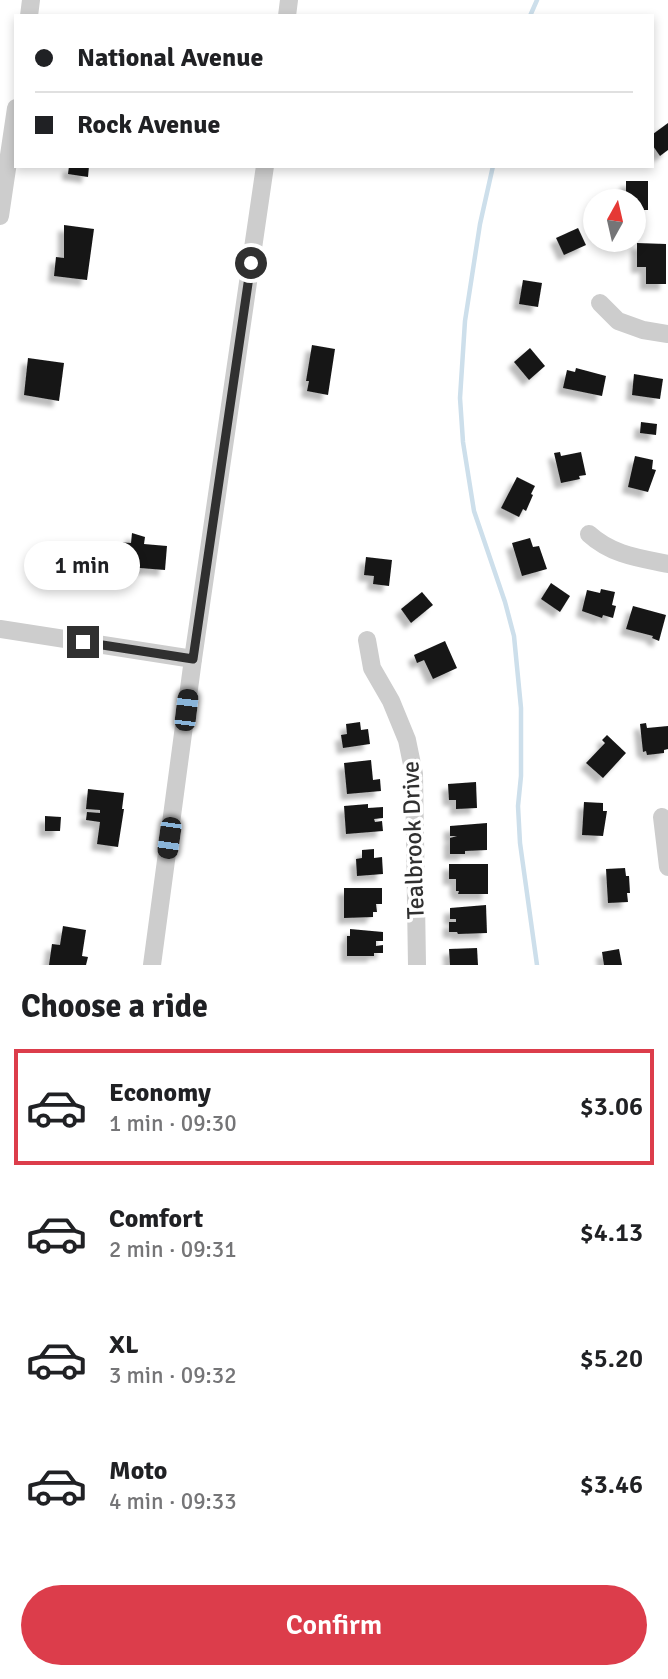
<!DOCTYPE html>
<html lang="en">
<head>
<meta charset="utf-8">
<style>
  body { margin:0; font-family:Signika,sans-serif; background:#f2f2f2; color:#202124; height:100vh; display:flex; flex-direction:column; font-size:26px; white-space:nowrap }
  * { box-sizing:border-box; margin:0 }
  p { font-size:23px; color:#757577 }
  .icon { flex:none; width:38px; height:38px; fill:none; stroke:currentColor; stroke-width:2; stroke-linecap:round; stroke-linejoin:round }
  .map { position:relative; height:965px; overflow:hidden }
  .sheet { display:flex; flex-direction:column; background:#fff; flex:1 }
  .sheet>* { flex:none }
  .banner { position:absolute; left:14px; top:14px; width:640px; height:154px; border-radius:0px; box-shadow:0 4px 10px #0003; display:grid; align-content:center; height:154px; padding:0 21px; background:#fff }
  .needle { width:46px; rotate:8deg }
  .buttons { position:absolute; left:583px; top:189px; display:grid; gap:14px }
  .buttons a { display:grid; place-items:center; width:63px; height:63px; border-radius:50%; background:#fff; box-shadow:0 4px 10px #0003; font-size:35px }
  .end { position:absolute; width:32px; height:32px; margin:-16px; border:9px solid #303030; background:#fff; box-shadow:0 0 0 4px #fff }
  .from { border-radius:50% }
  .bubble { position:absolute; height:49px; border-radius:24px; background:#fff; box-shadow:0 4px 10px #0003; font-size:23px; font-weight:600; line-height:49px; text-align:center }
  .car { position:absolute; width:21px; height:42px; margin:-21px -10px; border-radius:9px; box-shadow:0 0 5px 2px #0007; background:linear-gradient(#222 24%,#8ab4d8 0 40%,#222 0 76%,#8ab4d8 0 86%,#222 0) }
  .banner b { display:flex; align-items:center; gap:24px; height:66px; font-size:26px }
  .banner b+b { border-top:2px solid #e0e0e0 }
  .banner i { width:18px; height:18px; background:#202124 }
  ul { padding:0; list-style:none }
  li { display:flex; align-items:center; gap:21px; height:116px; margin:0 14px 10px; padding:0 7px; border:4px solid transparent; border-radius:0px }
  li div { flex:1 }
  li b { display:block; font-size:26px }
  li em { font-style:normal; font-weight:600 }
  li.active { border-color:#dc3d4b }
  li>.icon { width:63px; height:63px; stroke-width:1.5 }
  h2 { padding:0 21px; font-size:32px; line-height:84px }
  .action { display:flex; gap:14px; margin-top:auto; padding:14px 21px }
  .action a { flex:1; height:80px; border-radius:42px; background:#dc3d4b; color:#fff; font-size:28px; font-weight:600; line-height:80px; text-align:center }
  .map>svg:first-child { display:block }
</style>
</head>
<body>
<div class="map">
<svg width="668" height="965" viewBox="0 0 668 965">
  <defs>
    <filter id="shadow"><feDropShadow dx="-6" dy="6" stdDeviation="2" flood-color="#0004"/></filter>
  </defs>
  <rect width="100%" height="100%" fill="#fff"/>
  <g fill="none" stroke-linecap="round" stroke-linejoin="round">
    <!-- stream -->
    <g stroke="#cddfeb" stroke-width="4.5">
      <path d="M530 16 537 0"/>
      <path d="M493 166 480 224 465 321 460 398 463 442 474 511 505 602 514 636 521 708V776L518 806 520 843 537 965"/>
    </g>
  </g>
  <!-- building -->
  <g fill="#171717" filter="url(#shadow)">
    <path d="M668 123V150L660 156 653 146V134Z"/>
    <path d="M69 166H89L88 177 68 174Z"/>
    <path d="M626 181H648V210H634V201H626Z"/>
    <path d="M64 225 94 229 87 280 54 276 56 257 64 258Z"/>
    <path d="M578 228 586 245 564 255 556 238Z"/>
    <path d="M637 243 666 244V284H646V267H637Z"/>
    <path d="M523 280 542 283 538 307 519 304Z"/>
    <path d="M312 345 335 349 328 395 307 391 309 381H306Z"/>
    <path d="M530 348 545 366 529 380 514 362Z"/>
    <path d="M28 358 64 363 59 401 24 395Z"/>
    <path d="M576 368 606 376 602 396 563 388 567 370 575 372Z"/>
    <path d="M634 374 663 379 660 399 632 395Z"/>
    <path d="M641 422 657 424 656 435 640 433Z"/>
    <path d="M560 452 561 456 581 452 586 475 579 476 580 479 561 483 554 453Z"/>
    <path d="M635 456 653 460 652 469 656 470 648 492 628 487Z"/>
    <path d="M517 477 535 486 531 494 533 495 526 511 523 509 519 517 501 508Z"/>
    <path d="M132 533 145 537 144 544 167 546 165 570 115 566 118 542 131 543Z"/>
    <path d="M530 538 533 547 539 546 547 569 522 576 512 543Z"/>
    <path d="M366 557 392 560 389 586 373 584 374 576 364 575Z"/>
    <path d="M551 583 570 596 560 612 541 599Z"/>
    <path d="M601 589 615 592 612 605 616 606 613 618 603 615 602 618 582 611 587 590 600 593Z"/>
    <path d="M422 592 433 605 411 623 401 609Z"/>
    <path d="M633 606 666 615 659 641 652 638 653 636 626 629Z"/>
    <path d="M445 641 457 668 433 679 424 660 417 663 414 655Z"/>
    <path d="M360 722 361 730 368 729 370 744 343 748 341 735 347 734 346 724Z"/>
    <path d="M646 723 647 728 668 726V749L664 750V753L647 755 646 751 643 752 640 724Z"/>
    <path d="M607 735 626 753 603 778 586 763 605 743 602 740Z"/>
    <path d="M371 760 373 780 380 779 381 791 347 794 344 763Z"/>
    <path d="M476 782 477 808 456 809V800H449L448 784Z"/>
    <path d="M88 789 124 793 122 809H124L118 847 97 844 100 822 86 820 87 812 100 813V810L86 809Z"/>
    <path d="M584 802 603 803V811H607L603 836 582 835Z"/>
    <path d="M368 804V808L383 807V818L374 819 375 822 382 821 383 831 346 834 344 806Z"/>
    <path d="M45 816 61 817 60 831H45Z"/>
    <path d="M487 823V850L465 851V854H450V838L457 836H450V826Z"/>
    <path d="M374 849V858L382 857 383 874 357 876 356 859 362 858V850Z"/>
    <path d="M449 864H488V894H458L459 891H456V879H449Z"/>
    <path d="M625 868 626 876H629L630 893H627L628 902 608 903 606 869Z"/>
    <path d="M344 888H382V904H376L377 912H373V917L344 918Z"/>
    <path d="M486 905 487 933 458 934 457 932H449V922H456V919H450V908Z"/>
    <path d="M63 926 86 930 82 956 88 957 86 965H49L52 944 60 945Z"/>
    <path d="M350 929 383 932V941H376V946L383 945V953H374V956H347V936H350Z"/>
    <path d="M477 948 478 965H450L449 949Z"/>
    <path d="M619 949 622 965H604L602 952Z"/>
  </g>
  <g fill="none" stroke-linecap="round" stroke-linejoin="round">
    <!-- street -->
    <g stroke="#cdcdcd" stroke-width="18">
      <path d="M29 16 31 0"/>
      <path d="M287 16 289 0"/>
      <path d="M0 216 16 108"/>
      <path d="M600 303 618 321 643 330 668 334"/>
      <path d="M589 534C612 555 639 558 668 564"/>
      <path d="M0 629 193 659"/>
      <path d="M367 640 372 668 391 701 407 740 414 774 417 965"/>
      <path d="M662 817 668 867"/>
      <path d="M152 965 193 659 265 166"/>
    </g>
  </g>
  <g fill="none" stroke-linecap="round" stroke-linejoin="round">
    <!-- route -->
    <path stroke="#303030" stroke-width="9" d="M83 642 193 659 251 263"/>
  </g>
  <g text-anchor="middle" stroke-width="7" stroke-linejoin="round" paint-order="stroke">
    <!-- street labels -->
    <g font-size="24" fill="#303030" stroke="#fff">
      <text transform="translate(413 840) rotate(-92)" y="8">Tealbrook Drive</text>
    </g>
  </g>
</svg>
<div class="buttons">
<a><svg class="needle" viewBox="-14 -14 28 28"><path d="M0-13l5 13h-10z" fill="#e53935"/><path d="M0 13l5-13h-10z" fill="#757577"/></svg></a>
</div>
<i class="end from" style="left:251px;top:263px"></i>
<i class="end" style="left:83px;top:642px"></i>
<div class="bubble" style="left:24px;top:541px;width:116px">1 min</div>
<i class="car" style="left:186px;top:710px;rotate:7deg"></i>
<i class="car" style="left:169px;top:838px;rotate:188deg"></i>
<div class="banner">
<b><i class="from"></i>National Avenue</b>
<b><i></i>Rock Avenue</b>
</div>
</div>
<section class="sheet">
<h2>Choose a ride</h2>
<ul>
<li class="active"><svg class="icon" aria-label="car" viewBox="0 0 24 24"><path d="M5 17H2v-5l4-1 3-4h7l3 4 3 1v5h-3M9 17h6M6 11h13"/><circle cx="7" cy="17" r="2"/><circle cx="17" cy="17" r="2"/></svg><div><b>Economy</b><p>1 min · 09:30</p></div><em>$3.06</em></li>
<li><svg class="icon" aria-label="car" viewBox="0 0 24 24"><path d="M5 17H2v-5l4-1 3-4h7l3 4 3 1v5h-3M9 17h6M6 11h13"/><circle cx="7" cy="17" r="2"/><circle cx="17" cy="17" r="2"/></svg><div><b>Comfort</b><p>2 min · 09:31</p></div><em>$4.13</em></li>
<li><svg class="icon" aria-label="car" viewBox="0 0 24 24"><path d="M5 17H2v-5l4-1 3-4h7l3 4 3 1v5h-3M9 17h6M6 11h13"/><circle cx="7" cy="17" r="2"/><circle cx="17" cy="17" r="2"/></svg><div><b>XL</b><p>3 min · 09:32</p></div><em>$5.20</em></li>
<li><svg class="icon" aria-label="car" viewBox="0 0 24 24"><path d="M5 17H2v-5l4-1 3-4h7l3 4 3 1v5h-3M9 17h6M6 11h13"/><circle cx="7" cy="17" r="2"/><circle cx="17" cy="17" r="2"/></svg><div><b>Moto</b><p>4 min · 09:33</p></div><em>$3.46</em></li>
</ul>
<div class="action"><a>Confirm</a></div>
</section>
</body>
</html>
